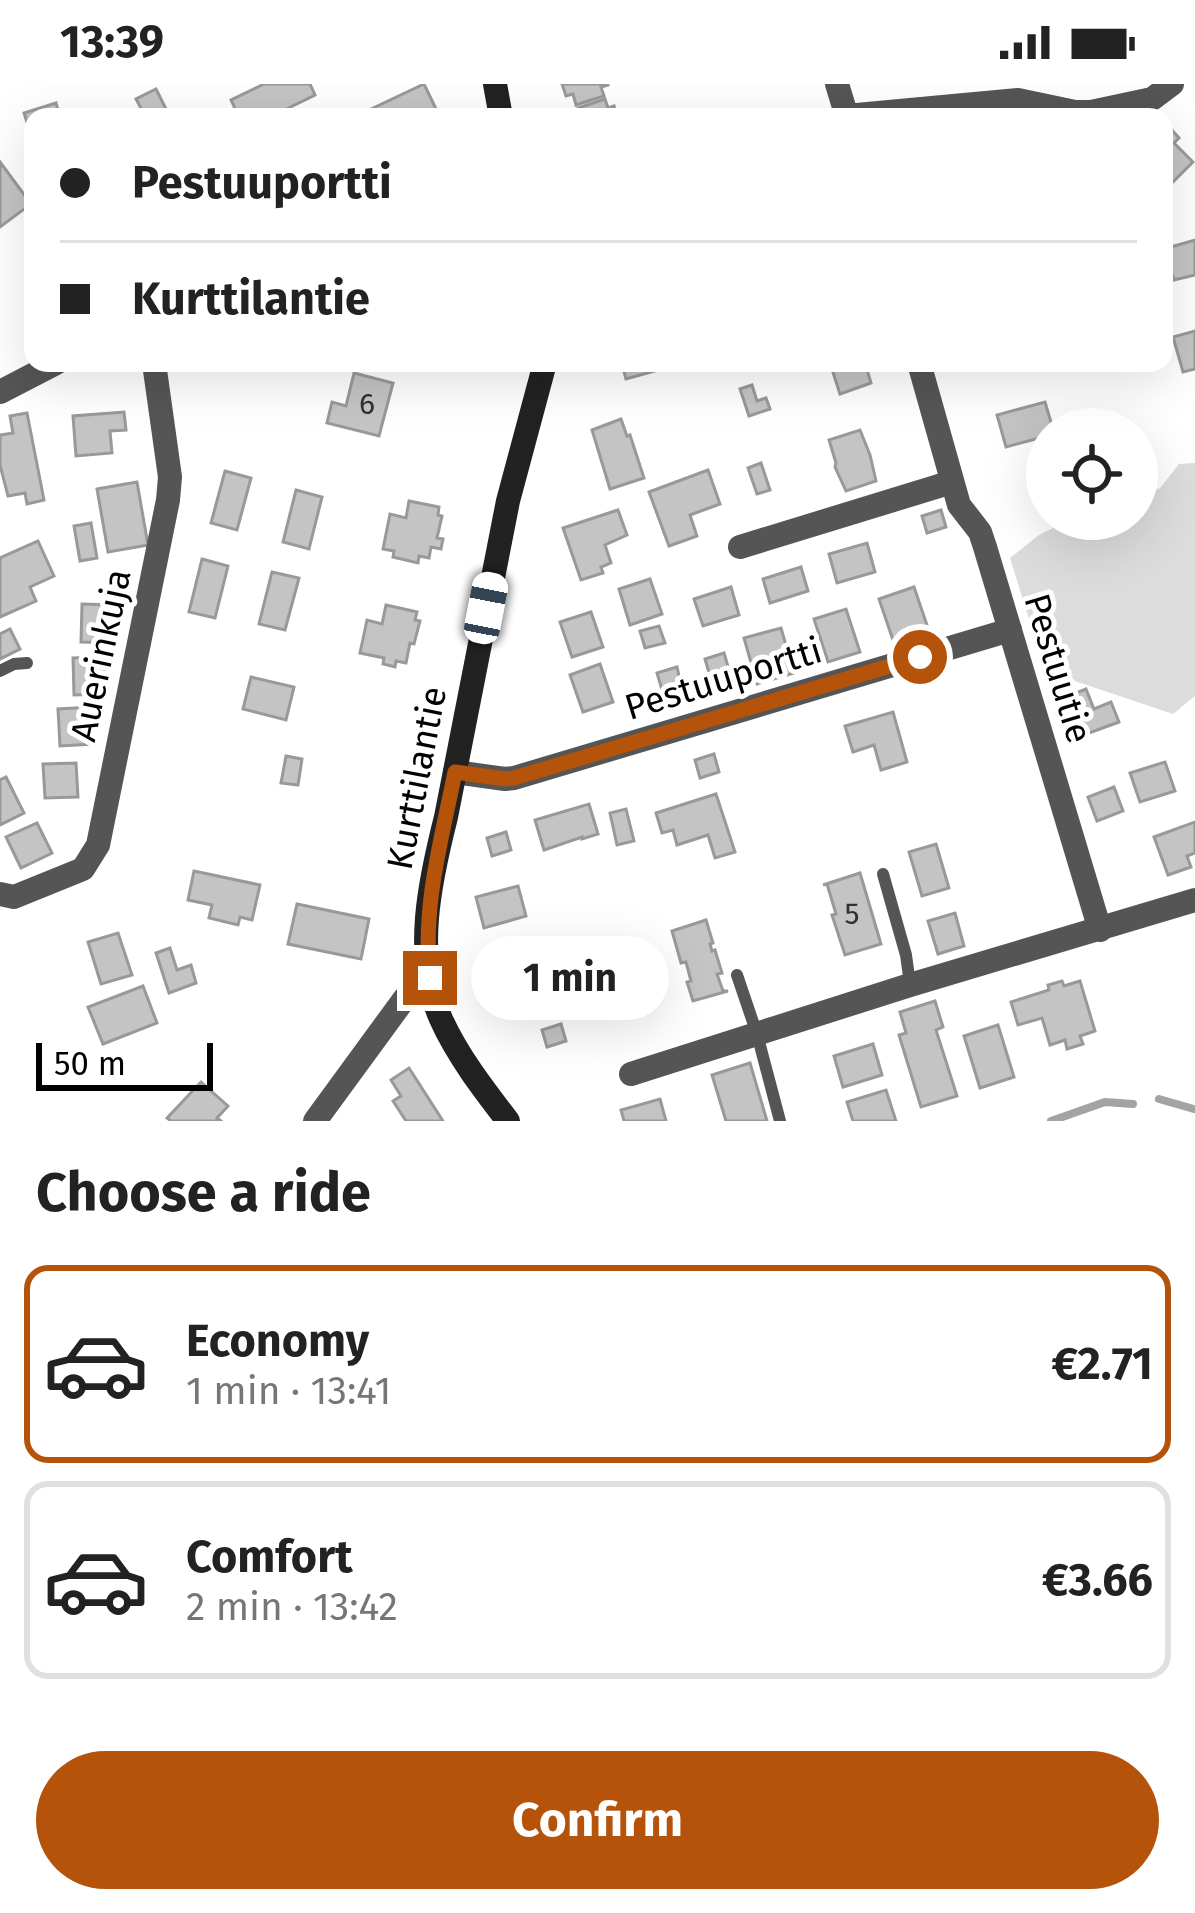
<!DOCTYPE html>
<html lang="en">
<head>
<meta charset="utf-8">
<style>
  body { margin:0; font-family:"Fira Sans",sans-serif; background:#f6f6f6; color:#222; height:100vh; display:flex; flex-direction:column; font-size:45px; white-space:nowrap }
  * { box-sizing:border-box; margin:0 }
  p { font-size:39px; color:#767676 }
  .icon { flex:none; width:66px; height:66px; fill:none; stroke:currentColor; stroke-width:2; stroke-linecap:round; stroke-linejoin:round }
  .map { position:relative; height:1037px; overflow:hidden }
  .side { display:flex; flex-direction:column; background:#fff; flex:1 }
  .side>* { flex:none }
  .hud { position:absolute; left:24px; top:24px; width:1149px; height:264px; border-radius:24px; box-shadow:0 12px 48px #0002; display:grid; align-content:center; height:264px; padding:0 36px; background:#fff }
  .tools { position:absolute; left:1026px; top:324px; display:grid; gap:24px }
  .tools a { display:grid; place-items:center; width:132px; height:132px; border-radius:50%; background:#fff; box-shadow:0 12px 48px #0002; font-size:60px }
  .scale { position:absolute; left:36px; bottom:30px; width:177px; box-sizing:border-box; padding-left:12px; border:6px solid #000; border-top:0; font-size:33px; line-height:42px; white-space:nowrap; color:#000; -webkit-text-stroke:9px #fff; paint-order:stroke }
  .end { position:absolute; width:54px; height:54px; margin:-27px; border:15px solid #b45309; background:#fff; box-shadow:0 0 0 6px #fff }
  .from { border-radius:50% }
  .bubble { position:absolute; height:84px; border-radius:42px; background:#fff; box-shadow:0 12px 48px #0002; font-size:39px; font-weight:700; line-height:84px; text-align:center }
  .car { position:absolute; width:36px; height:72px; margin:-36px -18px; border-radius:15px; box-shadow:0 0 9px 3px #0007; background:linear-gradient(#fff 24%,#345 0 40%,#fff 0 76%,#345 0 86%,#fff 0) }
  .hud b { display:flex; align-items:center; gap:42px; height:114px; font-size:45px }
  .hud b+b { border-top:3px solid #e0e0e0 }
  .hud i { width:30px; height:30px; background:#222 }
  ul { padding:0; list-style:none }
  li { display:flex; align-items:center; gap:36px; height:198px; margin:0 24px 18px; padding:0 12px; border:6px solid #e0e0e0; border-radius:24px }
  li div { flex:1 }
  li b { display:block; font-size:45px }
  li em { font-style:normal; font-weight:700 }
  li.on { border-color:#b45309 }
  li>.icon { width:108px; height:108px; stroke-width:1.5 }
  h2 { padding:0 36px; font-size:54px; line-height:144px }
  .button { display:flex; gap:24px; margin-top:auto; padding:24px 36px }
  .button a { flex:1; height:138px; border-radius:72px; background:#b45309; color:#fff; font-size:48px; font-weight:700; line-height:138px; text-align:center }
  .status { display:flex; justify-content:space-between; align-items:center; height:84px; padding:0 60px; background:#fff; direction:ltr }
  .status svg { height:33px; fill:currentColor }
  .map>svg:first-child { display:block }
</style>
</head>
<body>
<div class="status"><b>13:39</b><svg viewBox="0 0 49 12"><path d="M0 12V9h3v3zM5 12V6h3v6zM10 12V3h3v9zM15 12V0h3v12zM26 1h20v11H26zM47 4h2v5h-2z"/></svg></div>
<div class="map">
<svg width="1195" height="1037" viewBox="0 0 1195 1037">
  <rect width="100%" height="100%" fill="#fff"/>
  <!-- green -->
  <path fill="#dcdcdc" d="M1195 379V612L1173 630 1045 587 1010 474 1039 451 1071 435H1137V416L1160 404 1179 380Z"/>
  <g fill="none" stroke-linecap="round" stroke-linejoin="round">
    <!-- stream -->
    <g stroke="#a3a3a3" stroke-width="8">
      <path d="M1159 1015 1194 1025"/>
      <path d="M1051 1037 1105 1018 1133 1020"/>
    </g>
  </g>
  <!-- building -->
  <g fill="#c4c4c4" stroke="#999" stroke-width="3">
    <path d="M264 0H310L315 11 270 33H239L231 16Z"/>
    <path d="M424 0 439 31 357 33 369 26Z"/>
    <path d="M562 0H608V1L601 3 604 12 576 21 573 10 566 12Z"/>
    <path d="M156 5 167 27 157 32 155 27 145 32 136 15Z"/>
    <path d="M605 15 608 24 614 22 617 33H573L580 31 578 24Z"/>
    <path d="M56 19 60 33H33V57L24 29Z"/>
    <path d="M1171 45 1179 54 1174 59 1193 78 1172 99 1164 91V48Z"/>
    <path d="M0 78 31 120 0 143Z"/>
    <path d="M1195 156V191L1174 196 1170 184 1164 185V165Z"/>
    <path d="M1195 247V285L1183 288 1173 253Z"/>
    <path d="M608 279H672L673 282 626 295 622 281 609 285Z"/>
    <path d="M830 279H865L871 299 840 310Z"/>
    <path d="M354 289 393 299 379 352 327 339 332 318 346 322Z"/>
    <path d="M752 301 757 317 766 314 770 325 749 332 740 305Z"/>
    <path d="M1045 318 1053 345H1047V352L1006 363 997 331Z"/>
    <path d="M124 328 126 346 110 347 112 369 76 372 73 332Z"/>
    <path d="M27 329 44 416 27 420 25 409 8 412 0 381V351L13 349 10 332Z"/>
    <path d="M621 335 627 352 630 351 644 394 610 405 592 346Z"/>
    <path d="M860 346 870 371 876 397 846 407 835 383 836 379 829 356Z"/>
    <path d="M761 379 770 406 757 410 748 384Z"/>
    <path d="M708 386 720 420 690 431 697 452 669 462 649 408Z"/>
    <path d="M225 387 251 394 237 446 211 439Z"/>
    <path d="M137 398 148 461 108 468 97 405Z"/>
    <path d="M296 406 322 413 309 465 283 458Z"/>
    <path d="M409 417 439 423 438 431 442 432 437 454 443 455 441 465 431 463 429 474 419 472 418 479 393 473 394 467 383 465 390 430 406 434Z"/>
    <path d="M618 426 627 451 605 461 611 479 601 483 603 489 581 496 563 444Z"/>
    <path d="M941 426 946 443 927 449 922 432Z"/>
    <path d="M91 439 97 474 80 477 74 442Z"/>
    <path d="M38 457 54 492 30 503 36 517 0 533V474Z"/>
    <path d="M867 459 875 488 837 499 829 470Z"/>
    <path d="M202 475 228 482 215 534 189 528Z"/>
    <path d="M801 483 808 507 770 519 763 495Z"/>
    <path d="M272 488 299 494 285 546 259 540Z"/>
    <path d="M650 495 662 530 630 541 619 505Z"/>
    <path d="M731 503 739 531 703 542 694 515Z"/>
    <path d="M914 503 929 547 894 559 879 515Z"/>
    <path d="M82 520 114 521 113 559 81 558Z"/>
    <path d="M386 521 417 528 415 536 420 537 414 560 410 559 406 579 396 577 395 583 383 580 384 574 360 569 367 536 382 540Z"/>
    <path d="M846 525 860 568 828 578 814 535Z"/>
    <path d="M591 528 603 563 572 573 560 538Z"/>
    <path d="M659 542 665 559 645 564 640 547Z"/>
    <path d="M781 544 794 589 757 600 744 554Z"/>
    <path d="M10 545 20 565 0 575V550Z"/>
    <path d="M724 569 729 586 710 592 705 575Z"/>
    <path d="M104 573 105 610 74 611 73 574Z"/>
    <path d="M600 580 613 618 583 628 570 591Z"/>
    <path d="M677 583 681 601 662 606 657 589Z"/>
    <path d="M251 593 294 603 286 636 243 625Z"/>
    <path d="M1086 605 1094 625 1111 618 1119 638 1078 653 1063 614Z"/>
    <path d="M91 623 94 660 60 662 58 625Z"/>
    <path d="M893 628 907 678 881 686 874 661 853 668 845 642Z"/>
    <path d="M714 670 719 688 700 694 695 676Z"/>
    <path d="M286 672 302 675 298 701 281 699Z"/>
    <path d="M1165 678 1175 707 1140 718 1130 689Z"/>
    <path d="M76 679 78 713 45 714 43 680Z"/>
    <path d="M6 693 24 729 0 741V696Z"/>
    <path d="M1114 703 1123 727 1097 737 1088 713Z"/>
    <path d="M716 710 735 768 715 774 708 751 677 761 673 746 662 749 656 729Z"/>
    <path d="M589 720 598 750 582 755V753L544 766 535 736Z"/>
    <path d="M626 725 634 757 617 761 610 729Z"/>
    <path d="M1195 738V769L1187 772 1191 783 1168 791 1154 753Z"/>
    <path d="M37 739 52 769 21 784 6 753Z"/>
    <path d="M506 748 511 766 492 772 487 754Z"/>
    <path d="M936 760 949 804 922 812 909 768Z"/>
    <path d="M194 787 260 801 252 836 240 833 238 841 209 834 212 821 188 816Z"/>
    <path d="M860 789 881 860 845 871 832 831 836 830 827 800 823 801Z"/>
    <path d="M518 802 526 832 484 844 476 813Z"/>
    <path d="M297 820 369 835 361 875 288 860Z"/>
    <path d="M955 829 964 862 938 870 928 837Z"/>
    <path d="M706 836 713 859 710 860 712 867 715 866 722 889 717 890 723 907H728L693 917 687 898 691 897 686 878 681 879 672 847Z"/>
    <path d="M118 849 132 891 101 900 88 858Z"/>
    <path d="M170 864 177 886 191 881 196 899 169 909 156 869Z"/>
    <path d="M1062 897 1064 902 1080 897 1095 947 1080 952 1083 960 1067 965 1065 956 1050 961 1042 934 1018 941 1011 918 1049 906 1048 901Z"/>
    <path d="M143 902 157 939 103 960 88 923Z"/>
    <path d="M935 917 943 943 936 946 957 1012 921 1023 899 951 906 949 900 928Z"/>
    <path d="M561 940 566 957 547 963 542 946Z"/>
    <path d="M998 941 1014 993 980 1004 964 952Z"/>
    <path d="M873 960 882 991 843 1003 834 972Z"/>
    <path d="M750 979 767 1037H726L712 991Z"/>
    <path d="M409 984 443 1037H406L393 1017 401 1012 391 996Z"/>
    <path d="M201 998 228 1022 217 1034 221 1037H171L167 1034Z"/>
    <path d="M886 1006 896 1037H853L847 1018Z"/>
    <path d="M660 1015 666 1037H624L621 1026Z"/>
  </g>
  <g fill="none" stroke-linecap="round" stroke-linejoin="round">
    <!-- lane -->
    <g stroke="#555" stroke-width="12">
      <path d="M0 587 14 580 27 579"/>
      <path d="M883 790 906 871 910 900"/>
      <path d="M737 891 757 950 780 1037"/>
    </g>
    <!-- street -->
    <g stroke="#555" stroke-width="24">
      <path d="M837 0 847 33"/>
      <path d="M846 32 1018 16 1075 28H1091L1152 15 1172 0"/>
      <path d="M919 279 959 421 980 448 985 463 1100 846"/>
      <path d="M0 308 56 279"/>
      <path d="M740 463 952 398"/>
      <path d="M455 688 505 695 514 694 1010 546"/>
      <path d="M0 810 14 813 83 785 98 761 168 416 170 393 154 279"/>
      <path d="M631 990 910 901 1195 816"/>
      <path d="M315 1037 405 914 430 894"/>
    </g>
    <!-- secondary -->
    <g stroke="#222" stroke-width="24">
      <path d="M495 0 501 33"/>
      <path d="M508 1037C484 1006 457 971 441 935 413 872 430 796 446 733L508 417 545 279"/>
    </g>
  </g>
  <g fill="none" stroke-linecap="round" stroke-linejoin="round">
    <!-- route -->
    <path stroke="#b45309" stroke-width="15" d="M430 894C422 823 441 758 455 688L505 695 514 694 920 573"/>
  </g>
  <g text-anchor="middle" stroke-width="10" stroke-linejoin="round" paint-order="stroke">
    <!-- number labels -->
    <g font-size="30" fill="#313131">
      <text x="367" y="330">6</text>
      <text x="852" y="840">5</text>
    </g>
    <!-- street labels -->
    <g font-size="36" fill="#000" stroke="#fff">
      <text transform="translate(100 571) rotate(-78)" y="13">Auerinkuja</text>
      <text transform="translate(1059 584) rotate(73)" y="13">Pestuutie</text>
      <text transform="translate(723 594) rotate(-17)" y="13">Pestuuportti</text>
      <text transform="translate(416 694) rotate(-79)" y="13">Kurttilantie</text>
    </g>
  </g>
</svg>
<div class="tools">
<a><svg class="icon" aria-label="locate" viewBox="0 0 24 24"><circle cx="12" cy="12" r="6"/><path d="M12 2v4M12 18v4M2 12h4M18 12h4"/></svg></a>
</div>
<div class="scale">50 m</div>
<i class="end from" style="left:920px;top:573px"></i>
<i class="end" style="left:430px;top:894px"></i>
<div class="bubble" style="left:471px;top:852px;width:198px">1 min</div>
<i class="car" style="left:486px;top:524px;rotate:11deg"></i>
<div class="hud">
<b><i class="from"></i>Pestuuportti</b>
<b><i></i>Kurttilantie</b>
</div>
</div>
<section class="side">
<h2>Choose a ride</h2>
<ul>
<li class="on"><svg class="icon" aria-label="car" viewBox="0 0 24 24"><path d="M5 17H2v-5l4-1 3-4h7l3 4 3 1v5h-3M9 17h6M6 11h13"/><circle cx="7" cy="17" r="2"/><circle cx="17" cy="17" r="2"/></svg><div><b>Economy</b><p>1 min · 13:41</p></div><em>€2.71</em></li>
<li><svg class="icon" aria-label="car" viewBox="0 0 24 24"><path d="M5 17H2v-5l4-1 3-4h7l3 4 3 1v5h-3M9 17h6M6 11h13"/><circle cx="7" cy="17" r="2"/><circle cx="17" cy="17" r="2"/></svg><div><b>Comfort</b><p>2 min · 13:42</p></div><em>€3.66</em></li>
</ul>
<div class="button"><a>Confirm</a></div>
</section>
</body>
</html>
